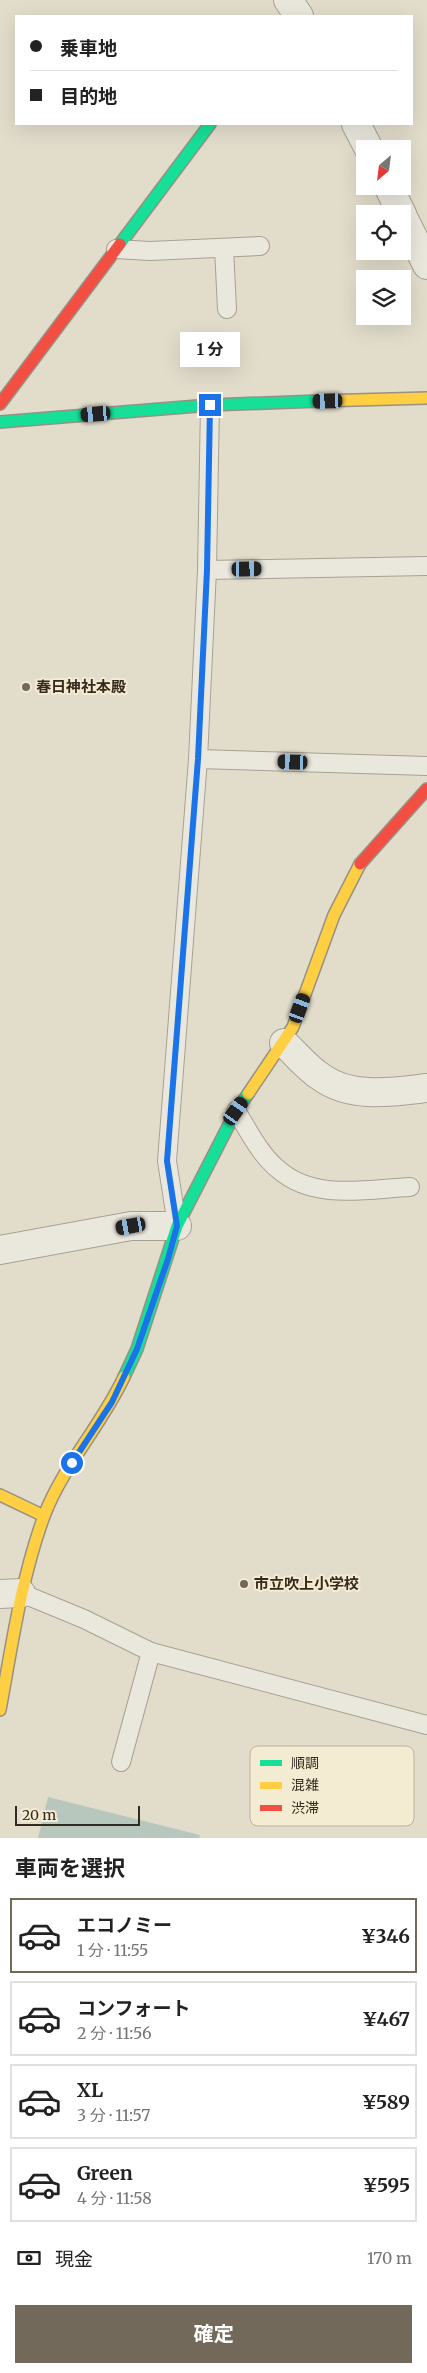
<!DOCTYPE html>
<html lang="ja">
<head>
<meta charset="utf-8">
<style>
  body { margin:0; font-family:Merriweather,"Noto Sans JP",serif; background:#f2f2f2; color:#222; height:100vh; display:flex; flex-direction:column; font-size:19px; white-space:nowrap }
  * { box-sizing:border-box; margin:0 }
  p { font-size:16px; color:#767676 }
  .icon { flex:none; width:28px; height:28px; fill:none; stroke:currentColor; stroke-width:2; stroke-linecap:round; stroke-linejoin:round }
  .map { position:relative; height:1838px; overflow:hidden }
  .side { display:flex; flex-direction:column; background:#fff; flex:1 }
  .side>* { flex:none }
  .banner { position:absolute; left:15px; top:15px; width:398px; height:110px; border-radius:0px; box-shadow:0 5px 20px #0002; display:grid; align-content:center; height:110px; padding:0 15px; background:#fff }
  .needle { width:32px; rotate:208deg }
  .fabs { position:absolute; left:356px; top:140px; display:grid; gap:10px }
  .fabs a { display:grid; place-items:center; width:55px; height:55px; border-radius:0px; background:#fff; box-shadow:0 5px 20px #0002; font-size:25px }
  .scale { position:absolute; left:15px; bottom:12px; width:125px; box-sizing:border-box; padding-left:5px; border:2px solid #352a1e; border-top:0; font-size:14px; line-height:18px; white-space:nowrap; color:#352a1e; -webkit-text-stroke:4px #f3ebd2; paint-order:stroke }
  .end { position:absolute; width:22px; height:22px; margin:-11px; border:6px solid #1a73e8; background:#fff; box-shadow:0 0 0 2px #fff }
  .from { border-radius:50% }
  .bubble { position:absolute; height:35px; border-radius:0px; background:#fff; box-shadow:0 5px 20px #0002; font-size:16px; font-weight:700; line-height:35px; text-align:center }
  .car { position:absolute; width:15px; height:30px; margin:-15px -8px; border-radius:6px; box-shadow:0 0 4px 1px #0007; background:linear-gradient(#222 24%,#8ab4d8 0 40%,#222 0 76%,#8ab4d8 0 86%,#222 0) }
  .banner b { display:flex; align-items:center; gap:18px; height:48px; font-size:19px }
  .banner b+b { border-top:1px solid #e0e0e0 }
  .banner i { width:12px; height:12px; background:#222 }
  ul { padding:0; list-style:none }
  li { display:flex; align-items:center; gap:15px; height:75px; margin:0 10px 8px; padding:0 5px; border:2px solid #e0e0e0; border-radius:0px }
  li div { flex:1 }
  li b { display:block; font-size:19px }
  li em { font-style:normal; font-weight:700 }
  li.active { border-color:#72695b }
  li>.icon { width:45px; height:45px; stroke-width:1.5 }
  h2 { padding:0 15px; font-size:22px; line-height:60px }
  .pay { display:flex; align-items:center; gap:12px; height:55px; padding:0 15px; font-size:19px }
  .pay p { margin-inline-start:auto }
  .action { display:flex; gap:10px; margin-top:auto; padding:10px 15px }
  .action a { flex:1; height:58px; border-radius:0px; background:#72695b; color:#fff; font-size:20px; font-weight:700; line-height:58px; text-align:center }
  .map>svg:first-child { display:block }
</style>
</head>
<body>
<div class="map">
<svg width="427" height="1838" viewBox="0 0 427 1838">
  <rect width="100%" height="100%" fill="#e2ddcb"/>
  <!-- water -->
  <path fill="#b7c7be" d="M48 1797 200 1835 199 1838H38Z"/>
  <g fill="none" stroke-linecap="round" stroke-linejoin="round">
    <defs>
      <g id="lane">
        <path d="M224 248 227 309"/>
        <path d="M116 249 150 251 260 246"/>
        <path d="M207 570 427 566"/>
        <path d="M198 759 427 766"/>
        <path d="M236 1111C249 1131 260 1155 279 1170 315 1201 367 1189 410 1187"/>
        <path d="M177 1225 167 1161 198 759 207 570 210 405"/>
        <path d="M21 1593 84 1619 151 1652 427 1725"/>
        <path d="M121 1762 151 1652"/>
      </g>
      <g id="street">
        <path d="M288 0 299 16"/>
        <path d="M356 124 369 149"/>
        <path d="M388 186 402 214"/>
        <path d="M402 215 427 265"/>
        <path d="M284 1043C296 1054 307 1068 321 1077 351 1099 393 1092 427 1088"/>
        <path d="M0 1250 131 1226H177"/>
        <path d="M0 1594 21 1593"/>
      </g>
      <g id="fast">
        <path d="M120 244 210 124"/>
        <path d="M0 422 210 405 319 401"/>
        <path d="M124 1377 137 1349 177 1226 236 1111 248 1094"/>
      </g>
      <g id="slow">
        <path d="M319 401 427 398"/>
        <path d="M248 1094 293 1027 334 915 360 864"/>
        <path d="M0 1495 44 1516"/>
        <path d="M0 1710C12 1645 21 1579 44 1516 63 1466 101 1426 124 1377"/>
      </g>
      <g id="jam">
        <path d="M0 404 120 244"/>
        <path d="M360 864 427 789"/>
      </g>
    </defs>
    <!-- lane casing -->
    <use href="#lane" stroke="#a7a195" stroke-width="20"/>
    <!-- street casing -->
    <use href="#street" stroke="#a7a195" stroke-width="30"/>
    <!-- fast casing -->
    <use href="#fast" stroke="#979185" stroke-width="14"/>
    <!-- slow casing -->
    <use href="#slow" stroke="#979185" stroke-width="14"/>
    <!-- jam casing -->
    <use href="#jam" stroke="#979185" stroke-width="14"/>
    <!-- lane -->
    <use href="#lane" stroke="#eae7dd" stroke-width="18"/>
    <!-- street -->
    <use href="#street" stroke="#eae7dd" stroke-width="28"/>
    <!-- fast -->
    <use href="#fast" stroke="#16e098" stroke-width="11"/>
    <!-- slow -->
    <use href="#slow" stroke="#ffcf43" stroke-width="11"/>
    <!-- jam -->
    <use href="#jam" stroke="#f24e42" stroke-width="11"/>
  </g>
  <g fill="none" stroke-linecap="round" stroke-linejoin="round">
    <!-- route -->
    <path stroke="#1a73e8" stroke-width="6" d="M72 1463 112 1402 137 1349 168 1259 177 1226 167 1161 198 759 207 570 210 405"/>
  </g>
  <!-- markers -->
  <g fill="#72695b" stroke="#f3ebd2" stroke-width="2">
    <circle cx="26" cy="687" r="5"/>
    <circle cx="244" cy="1584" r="5"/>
  </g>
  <g text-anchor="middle" stroke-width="4" stroke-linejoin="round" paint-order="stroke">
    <!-- poi labels -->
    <g font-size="15" font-weight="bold" fill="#352a1e" stroke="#f3ebd2" text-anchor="start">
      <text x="36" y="692">春日神社本殿</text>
      <text x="254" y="1589">市立吹上小学校</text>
    </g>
  </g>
  <!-- legend -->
  <rect x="250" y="1746" width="164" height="80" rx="8" fill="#f3ebd2" stroke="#bab19c" stroke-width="1"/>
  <rect x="260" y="1760" width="22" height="6" fill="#16e098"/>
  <rect x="260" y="1782" width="22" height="7" fill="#ffcf43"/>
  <rect x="260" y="1805" width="22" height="6" fill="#f24e42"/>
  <g font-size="14" fill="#352a1e">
    <text x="291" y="1768">順調</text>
    <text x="291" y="1790">混雑</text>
    <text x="291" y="1813">渋滞</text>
  </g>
</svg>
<div class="fabs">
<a><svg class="needle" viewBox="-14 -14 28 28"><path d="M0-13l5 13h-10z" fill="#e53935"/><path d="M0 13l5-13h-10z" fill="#767676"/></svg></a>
<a><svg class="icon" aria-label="locate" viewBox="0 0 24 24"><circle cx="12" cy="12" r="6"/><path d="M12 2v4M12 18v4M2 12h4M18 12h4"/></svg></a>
<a><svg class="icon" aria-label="layers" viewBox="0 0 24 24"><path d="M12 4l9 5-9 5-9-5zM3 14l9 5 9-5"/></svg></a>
</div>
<div class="scale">20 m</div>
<i class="end from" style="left:72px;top:1463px"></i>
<i class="end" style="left:210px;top:405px"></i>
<div class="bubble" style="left:180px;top:332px;width:60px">1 分</div>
<i class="car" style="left:328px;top:401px;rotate:268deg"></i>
<i class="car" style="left:96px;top:414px;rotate:265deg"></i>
<i class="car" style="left:247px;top:569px;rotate:89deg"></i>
<i class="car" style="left:293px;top:762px;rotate:272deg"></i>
<i class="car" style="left:300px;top:1008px;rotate:20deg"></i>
<i class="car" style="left:236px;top:1111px;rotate:35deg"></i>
<i class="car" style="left:131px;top:1226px;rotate:260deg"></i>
<div class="banner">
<b><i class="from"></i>乗車地</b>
<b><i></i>目的地</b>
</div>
</div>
<section class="side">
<h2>車両を選択</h2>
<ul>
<li class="active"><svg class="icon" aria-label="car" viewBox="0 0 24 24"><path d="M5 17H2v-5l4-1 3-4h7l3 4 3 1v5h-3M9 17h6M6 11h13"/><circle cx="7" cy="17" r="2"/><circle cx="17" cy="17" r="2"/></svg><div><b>エコノミー</b><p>1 分 · 11:55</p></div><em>¥346</em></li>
<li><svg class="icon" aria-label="car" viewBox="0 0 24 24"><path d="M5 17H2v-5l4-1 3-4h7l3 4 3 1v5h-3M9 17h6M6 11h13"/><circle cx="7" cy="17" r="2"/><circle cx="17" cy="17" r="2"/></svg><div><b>コンフォート</b><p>2 分 · 11:56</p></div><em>¥467</em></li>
<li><svg class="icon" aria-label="car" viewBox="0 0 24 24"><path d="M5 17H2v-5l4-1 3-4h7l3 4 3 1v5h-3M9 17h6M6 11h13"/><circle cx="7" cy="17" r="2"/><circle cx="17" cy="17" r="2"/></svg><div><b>XL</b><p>3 分 · 11:57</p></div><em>¥589</em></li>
<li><svg class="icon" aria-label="car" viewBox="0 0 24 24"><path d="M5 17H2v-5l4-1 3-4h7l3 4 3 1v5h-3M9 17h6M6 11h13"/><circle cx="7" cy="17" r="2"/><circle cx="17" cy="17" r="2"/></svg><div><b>Green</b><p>4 分 · 11:58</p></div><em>¥595</em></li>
</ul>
<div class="pay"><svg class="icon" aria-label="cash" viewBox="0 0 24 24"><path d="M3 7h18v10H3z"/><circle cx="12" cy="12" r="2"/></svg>現金<p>170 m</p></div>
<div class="action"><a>確定</a></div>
</section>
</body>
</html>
